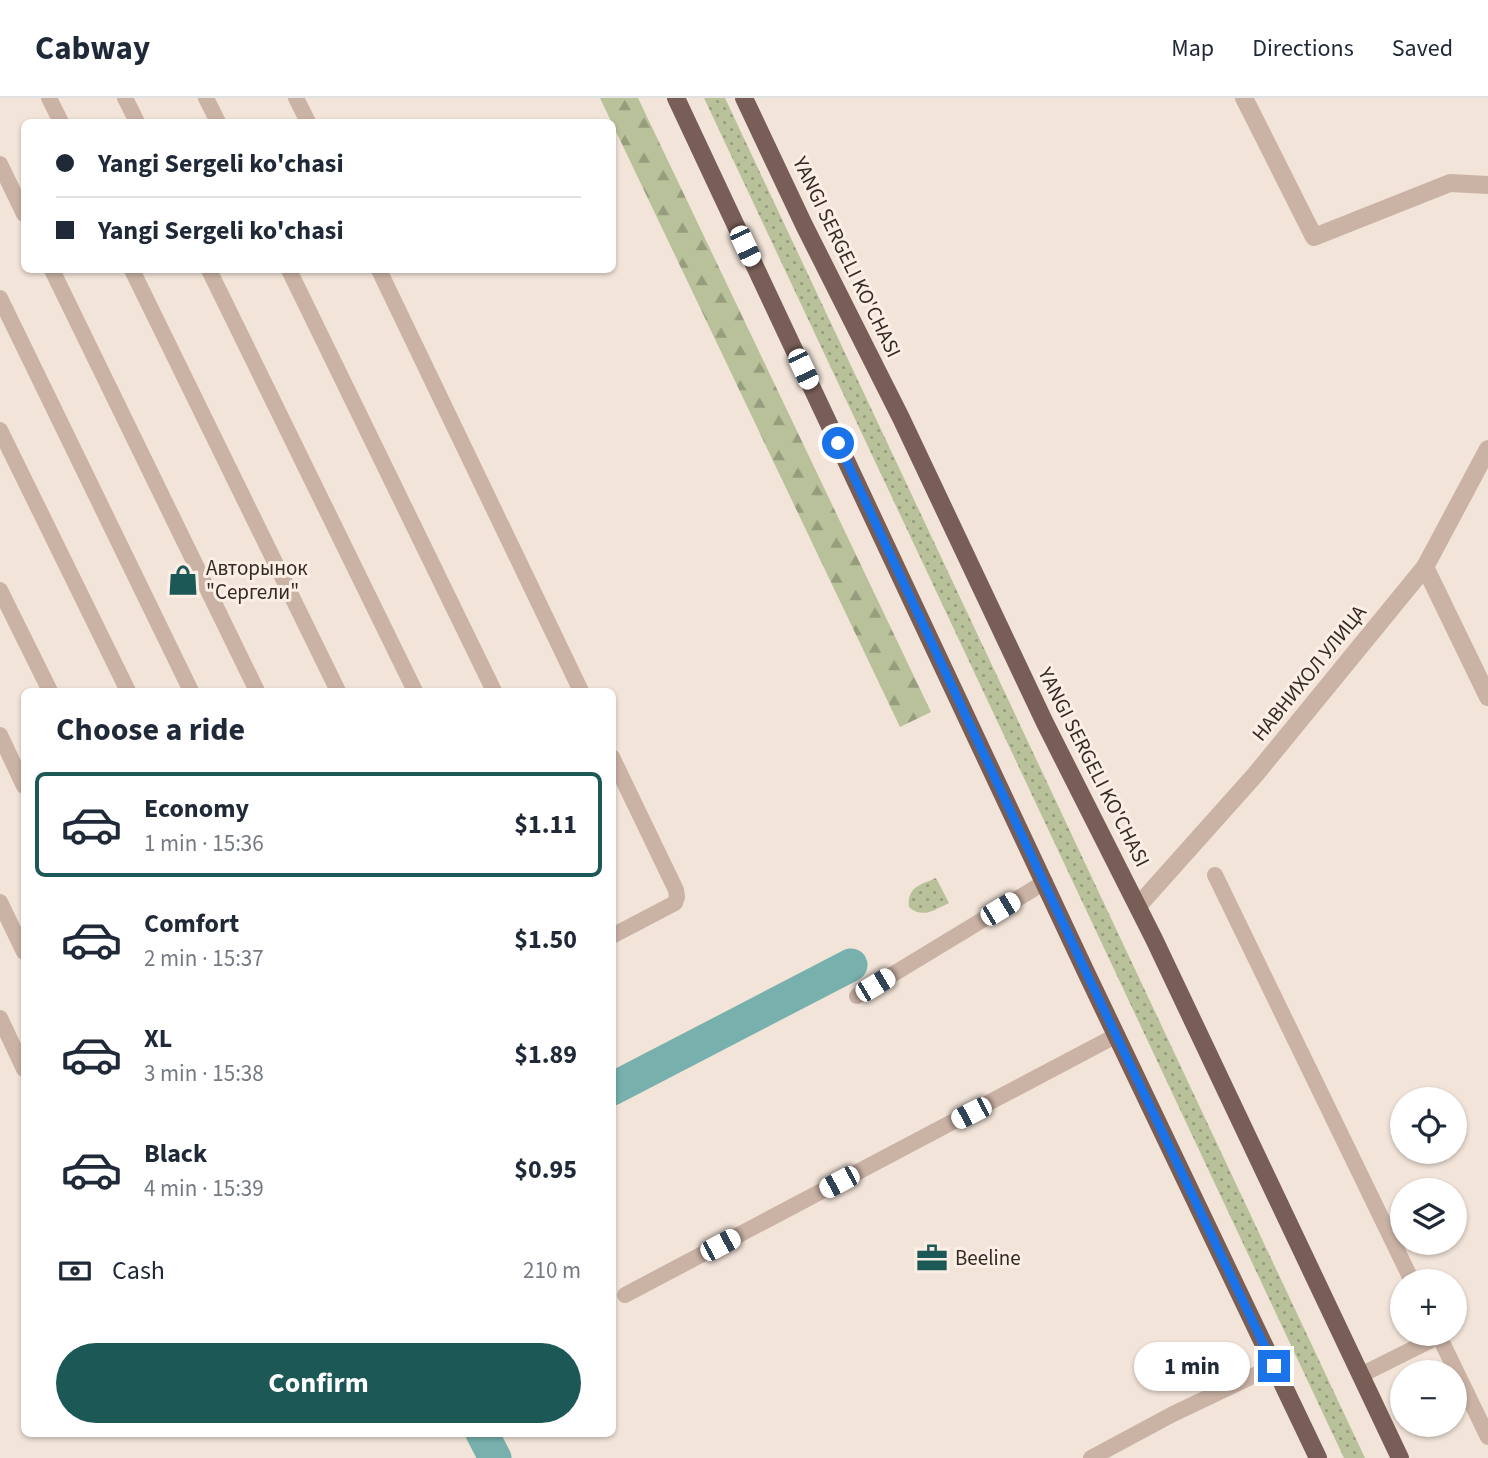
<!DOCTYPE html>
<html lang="en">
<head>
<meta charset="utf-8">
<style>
  body { margin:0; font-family:"Source Sans 3",sans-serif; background:#f2f2f3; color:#1f2937; height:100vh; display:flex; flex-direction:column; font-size:26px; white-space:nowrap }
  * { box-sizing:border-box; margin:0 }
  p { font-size:23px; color:#747a83 }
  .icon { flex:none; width:38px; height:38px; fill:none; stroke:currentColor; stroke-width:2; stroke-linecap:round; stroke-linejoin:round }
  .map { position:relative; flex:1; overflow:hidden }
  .sheet { position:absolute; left:21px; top:590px; width:595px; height:749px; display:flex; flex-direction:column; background:#fff; border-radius:10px; box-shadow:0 2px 5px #0004 }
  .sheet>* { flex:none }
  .hud { position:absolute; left:21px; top:21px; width:595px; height:154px; border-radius:10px; box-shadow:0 2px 5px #0004; display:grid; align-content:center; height:154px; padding:0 35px; background:#fff }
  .controls { position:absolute; left:1390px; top:989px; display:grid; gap:14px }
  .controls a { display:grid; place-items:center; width:77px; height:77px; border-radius:50%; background:#fff; box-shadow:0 2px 5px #0004; font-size:35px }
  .end { position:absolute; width:32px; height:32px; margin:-16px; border:9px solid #1a73e8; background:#fff; box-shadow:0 0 0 4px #fff }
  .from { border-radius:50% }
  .bubble { position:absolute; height:49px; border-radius:24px; background:#fff; box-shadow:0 2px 5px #0004; font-size:23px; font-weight:700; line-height:49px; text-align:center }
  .car { position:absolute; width:21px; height:42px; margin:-21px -10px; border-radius:9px; box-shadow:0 0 5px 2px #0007; background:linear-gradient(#fff 24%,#345 0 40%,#fff 0 76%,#345 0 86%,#fff 0) }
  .hud b { display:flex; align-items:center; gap:24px; height:66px; font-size:26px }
  .hud b+b { border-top:2px solid #e0e1e3 }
  .hud i { width:18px; height:18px; background:#1f2937 }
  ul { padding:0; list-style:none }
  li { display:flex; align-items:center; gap:21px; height:105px; margin:0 14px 10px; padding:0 21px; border:4px solid transparent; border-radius:10px }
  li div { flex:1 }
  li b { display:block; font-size:26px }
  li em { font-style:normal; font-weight:700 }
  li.current { border-color:#1b5856 }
  li>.icon { width:63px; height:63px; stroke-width:1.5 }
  h2 { padding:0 35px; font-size:32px; line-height:84px }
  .pay { display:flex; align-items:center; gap:18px; height:77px; padding:0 35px; font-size:26px }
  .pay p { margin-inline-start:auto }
  .action { display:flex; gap:14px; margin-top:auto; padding:14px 35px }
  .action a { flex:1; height:80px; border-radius:42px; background:#1b5856; color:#fff; font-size:28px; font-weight:700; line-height:80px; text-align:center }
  header { display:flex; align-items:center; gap:42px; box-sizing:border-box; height:98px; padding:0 35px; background:#fff; border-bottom:2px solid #e0e1e3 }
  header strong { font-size:33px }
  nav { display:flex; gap:38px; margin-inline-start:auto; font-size:24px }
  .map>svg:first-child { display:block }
</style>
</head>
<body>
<header>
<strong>Cabway</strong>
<nav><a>Map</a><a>Directions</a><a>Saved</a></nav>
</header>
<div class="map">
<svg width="1488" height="1360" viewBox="0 0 1488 1360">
  <defs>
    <pattern id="grass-dots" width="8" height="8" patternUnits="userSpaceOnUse" patternTransform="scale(1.75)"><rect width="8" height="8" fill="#b8c199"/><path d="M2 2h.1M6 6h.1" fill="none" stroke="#969d7d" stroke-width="1.8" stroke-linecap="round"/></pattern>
    <pattern id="forest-firs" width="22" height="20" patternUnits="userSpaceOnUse" patternTransform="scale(1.75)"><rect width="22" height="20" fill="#b8c199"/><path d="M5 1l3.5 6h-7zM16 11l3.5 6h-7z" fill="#969d7d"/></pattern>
  </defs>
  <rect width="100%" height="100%" fill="#f2e4d9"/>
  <!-- grass -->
  <g fill="url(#grass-dots)">
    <path d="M704 0H725L1365 1360H1344Z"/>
    <path d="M936 780 949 805C934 812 922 821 909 809 907 788 921 787 936 780Z"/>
  </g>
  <!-- forest -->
  <path fill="url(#forest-firs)" d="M600 0H638L931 614 900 629Z"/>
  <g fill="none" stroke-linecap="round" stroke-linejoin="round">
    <!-- canal -->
    <g stroke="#77b0ac" stroke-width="33">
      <path d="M612 991 851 867"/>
      <path d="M482 1335 495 1360"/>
    </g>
    <!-- service -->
    <g stroke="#cab2a5" stroke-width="16">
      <path d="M49 0 61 24"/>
      <path d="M125 0 137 24"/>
      <path d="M206 0 218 24"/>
      <path d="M296 0 308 24"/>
      <path d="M0 66 24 116"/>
      <path d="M52 172 257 593"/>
      <path d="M132 172 338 593"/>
      <path d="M209 172 415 593"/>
      <path d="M289 172 494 593"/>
      <path d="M379 172 581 593"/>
      <path d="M0 200 191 593"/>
      <path d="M0 332 128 593"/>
      <path d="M0 492 50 593"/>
      <path d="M0 637 24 688"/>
      <path d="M612 659 676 792 677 799 675 805 612 838"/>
      <path d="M1215 777 1412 1183"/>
      <path d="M0 804 24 854"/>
      <path d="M857 898 1045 784"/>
      <path d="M0 920 24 971"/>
      <path d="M625 1197 1117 937"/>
      <path d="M1438 1236 1488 1339"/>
      <path d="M1361 1277 1439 1238"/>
      <path d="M1091 1360 1173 1316 1274 1268"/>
    </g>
    <!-- minor -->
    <g stroke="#cab2a5" stroke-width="18">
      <path d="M1244 0 1314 139 1450 85 1488 87"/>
      <path d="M1425 469 1488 599"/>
      <path d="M1138 808 1255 677 1425 469 1488 351"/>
    </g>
    <!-- primary -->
    <g stroke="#785e57" stroke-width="18">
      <path d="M676 0 1085 872 1318 1360"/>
      <path d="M744 0 804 127 901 320 1045 625 1154 841 1400 1360"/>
    </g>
  </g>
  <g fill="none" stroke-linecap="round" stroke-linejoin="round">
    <!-- route -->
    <path stroke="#1a73e8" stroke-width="9" d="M838 345 1085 872 1274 1268"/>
  </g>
  <!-- icons -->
  <defs>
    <symbol id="shop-bare" viewBox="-9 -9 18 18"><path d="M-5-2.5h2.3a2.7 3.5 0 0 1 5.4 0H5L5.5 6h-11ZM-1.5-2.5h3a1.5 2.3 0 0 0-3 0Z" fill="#1b5856" stroke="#faeee5" stroke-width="2.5" paint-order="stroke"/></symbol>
    <symbol id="office-bare" viewBox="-9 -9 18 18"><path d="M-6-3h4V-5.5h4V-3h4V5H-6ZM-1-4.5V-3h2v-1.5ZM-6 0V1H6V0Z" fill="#1b5856" stroke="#faeee5" stroke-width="2.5" paint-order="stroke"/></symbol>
  </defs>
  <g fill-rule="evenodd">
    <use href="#shop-bare" x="161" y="460" width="44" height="44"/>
    <use href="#office-bare" x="910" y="1138" width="44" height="44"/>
  </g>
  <g text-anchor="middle" stroke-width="6" stroke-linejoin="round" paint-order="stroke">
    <!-- street labels -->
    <g font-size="21" fill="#362a26" stroke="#faeee5">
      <text transform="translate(847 159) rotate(64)" y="7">YANGI SERGELI KO'CHASI</text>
      <text transform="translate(1309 575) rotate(-51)" y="7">НАВНИХОЛ УЛИЦА</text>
      <text transform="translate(1094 669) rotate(63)" y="7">YANGI SERGELI KO'CHASI</text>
    </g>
    <!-- poi labels -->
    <g font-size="21" fill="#362a26" stroke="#faeee5" text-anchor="start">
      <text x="206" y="477">Авторынок<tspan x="206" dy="24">"Сергели"</tspan></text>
      <text x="955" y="1167">Beeline</text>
    </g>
  </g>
</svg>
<div class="controls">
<a><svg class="icon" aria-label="locate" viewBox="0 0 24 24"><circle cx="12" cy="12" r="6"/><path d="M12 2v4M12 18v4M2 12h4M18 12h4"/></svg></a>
<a><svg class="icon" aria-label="layers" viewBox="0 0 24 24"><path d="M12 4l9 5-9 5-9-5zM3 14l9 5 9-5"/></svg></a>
<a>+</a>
<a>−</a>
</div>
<i class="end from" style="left:838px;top:345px"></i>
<i class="end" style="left:1274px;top:1268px"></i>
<div class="bubble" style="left:1134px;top:1244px;width:116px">1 min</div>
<i class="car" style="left:745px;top:148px;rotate:155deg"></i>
<i class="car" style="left:803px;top:271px;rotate:155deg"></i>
<i class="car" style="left:1000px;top:811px;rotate:59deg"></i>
<i class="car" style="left:875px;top:887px;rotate:59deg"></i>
<i class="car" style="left:971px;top:1015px;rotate:243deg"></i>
<i class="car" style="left:839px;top:1084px;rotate:242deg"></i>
<i class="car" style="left:720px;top:1147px;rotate:62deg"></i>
<div class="hud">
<b><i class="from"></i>Yangi Sergeli ko'chasi</b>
<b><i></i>Yangi Sergeli ko'chasi</b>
</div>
<section class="sheet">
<h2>Choose a ride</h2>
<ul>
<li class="current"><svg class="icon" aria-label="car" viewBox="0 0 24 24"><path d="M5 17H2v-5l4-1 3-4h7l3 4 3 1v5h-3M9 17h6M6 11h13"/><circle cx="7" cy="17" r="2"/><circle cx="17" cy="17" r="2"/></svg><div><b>Economy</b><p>1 min · 15:36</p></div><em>$1.11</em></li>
<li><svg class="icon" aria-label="car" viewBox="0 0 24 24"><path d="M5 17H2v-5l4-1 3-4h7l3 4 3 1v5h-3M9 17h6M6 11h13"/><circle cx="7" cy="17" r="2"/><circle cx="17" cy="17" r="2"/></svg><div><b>Comfort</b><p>2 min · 15:37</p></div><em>$1.50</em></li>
<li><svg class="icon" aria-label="car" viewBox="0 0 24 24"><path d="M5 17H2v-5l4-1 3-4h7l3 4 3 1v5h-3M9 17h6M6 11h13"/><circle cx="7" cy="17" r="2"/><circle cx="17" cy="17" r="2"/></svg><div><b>XL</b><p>3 min · 15:38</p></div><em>$1.89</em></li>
<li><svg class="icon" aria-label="car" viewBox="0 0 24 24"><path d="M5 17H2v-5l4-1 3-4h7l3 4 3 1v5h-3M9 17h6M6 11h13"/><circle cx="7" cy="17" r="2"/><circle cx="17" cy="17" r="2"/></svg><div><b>Black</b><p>4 min · 15:39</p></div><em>$0.95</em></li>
</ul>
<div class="pay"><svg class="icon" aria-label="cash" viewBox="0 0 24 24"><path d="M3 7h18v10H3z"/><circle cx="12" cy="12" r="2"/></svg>Cash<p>210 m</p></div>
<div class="action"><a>Confirm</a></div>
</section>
</div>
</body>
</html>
